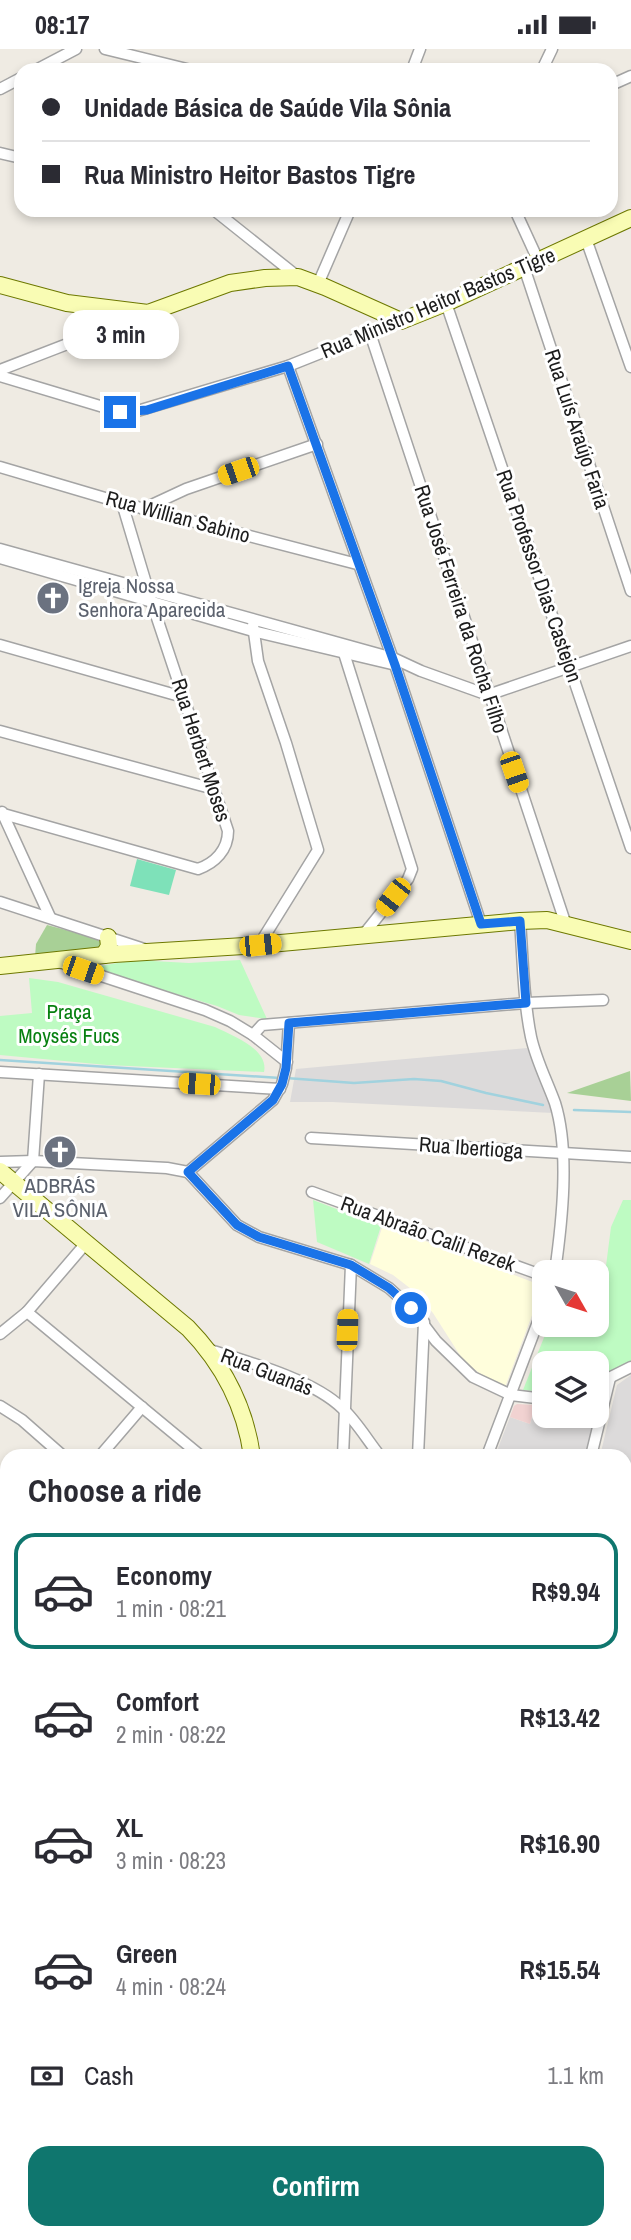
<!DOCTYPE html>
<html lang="en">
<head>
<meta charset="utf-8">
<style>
  body { margin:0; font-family:"Archivo Narrow",sans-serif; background:#f2f2f3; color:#2b2b33; height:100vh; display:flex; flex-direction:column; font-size:26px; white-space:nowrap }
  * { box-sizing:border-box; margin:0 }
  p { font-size:23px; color:#7c7c81 }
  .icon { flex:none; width:38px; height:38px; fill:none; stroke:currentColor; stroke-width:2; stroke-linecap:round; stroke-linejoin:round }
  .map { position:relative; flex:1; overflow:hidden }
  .panel { position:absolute; left:0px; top:1400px; width:632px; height:791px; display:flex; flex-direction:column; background:#fff; border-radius:21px 21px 0 0; box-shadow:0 4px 10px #0003 }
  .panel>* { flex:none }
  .banner { position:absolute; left:14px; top:14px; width:604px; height:154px; border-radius:21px; box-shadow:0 4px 10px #0003; display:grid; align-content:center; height:154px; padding:0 28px; background:#fff }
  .needle { width:46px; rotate:129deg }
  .tools { position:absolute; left:532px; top:1211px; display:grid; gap:14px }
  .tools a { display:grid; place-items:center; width:77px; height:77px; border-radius:14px; background:#fff; box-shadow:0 4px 10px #0003; font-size:35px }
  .end { position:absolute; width:32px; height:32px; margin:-16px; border:9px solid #1a73e8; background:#fff; box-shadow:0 0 0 4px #fff }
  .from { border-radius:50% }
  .bubble { position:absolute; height:49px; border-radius:21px; background:#fff; box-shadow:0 4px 10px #0003; font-size:23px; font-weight:800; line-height:49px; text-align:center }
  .car { position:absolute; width:21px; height:42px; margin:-21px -10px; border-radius:9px; box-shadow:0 0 5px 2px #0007; background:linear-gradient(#f5c518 24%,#345 0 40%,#f5c518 0 76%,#345 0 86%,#f5c518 0) }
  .banner b { display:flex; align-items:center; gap:24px; height:66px; font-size:26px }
  .banner b+b { border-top:2px solid #e1e1e2 }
  .banner i { width:18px; height:18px; background:#2b2b33 }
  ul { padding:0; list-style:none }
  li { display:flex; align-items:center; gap:21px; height:116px; margin:0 14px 10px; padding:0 14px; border:4px solid transparent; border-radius:21px }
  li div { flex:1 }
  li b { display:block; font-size:26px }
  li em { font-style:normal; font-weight:800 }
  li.active { border-color:#0f766e }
  li>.icon { width:63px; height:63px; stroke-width:1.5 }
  h2 { padding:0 28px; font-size:32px; line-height:84px }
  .pay { display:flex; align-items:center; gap:18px; height:77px; padding:0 28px; font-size:26px }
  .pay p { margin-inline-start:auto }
  .button { display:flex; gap:14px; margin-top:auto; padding:14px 28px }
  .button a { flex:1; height:80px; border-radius:21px; background:#0f766e; color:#fff; font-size:28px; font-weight:800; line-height:80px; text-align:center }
  .status { display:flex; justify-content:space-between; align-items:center; height:49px; padding:0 35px; background:#fff; direction:ltr }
  .status svg { height:19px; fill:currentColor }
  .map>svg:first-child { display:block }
</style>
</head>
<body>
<div class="status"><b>08:17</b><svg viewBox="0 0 49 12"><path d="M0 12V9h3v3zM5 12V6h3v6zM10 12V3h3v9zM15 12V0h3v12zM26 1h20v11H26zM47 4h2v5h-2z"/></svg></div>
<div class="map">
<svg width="631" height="2191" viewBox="0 0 631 2191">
  <rect width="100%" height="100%" fill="#efebe3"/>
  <!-- residential -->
  <g fill="#dcdada">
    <path d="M527 999 543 1032 553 1064 332 1053H290L296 1020Z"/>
    <path d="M631 1326V1433L625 1435V1407H600L617 1336Z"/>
    <path d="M535 1356 544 1357V1367H595L585 1407H495L510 1368 530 1375Z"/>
    <path d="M631 1448V1685L625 1710V1450Z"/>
    <path d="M7 1605V1919L0 1910V1606Z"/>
    <path d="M631 1799V1895L625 1896V1800Z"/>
  </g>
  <!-- commercial -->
  <path fill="#f1d2d1" d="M517 1355 535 1356 530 1375 510 1368 514 1357Z"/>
  <!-- education -->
  <path fill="#fffedc" d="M383 1176 543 1237 505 1338 482 1326 463 1311 433 1264 415 1243 393 1226 370 1215Z"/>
  <!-- forest -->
  <g fill="#a8d096">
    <path d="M47 876 100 890 105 896 100 903 35 908 36 895Z"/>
    <path d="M630 1022 631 1052 567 1044Z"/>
  </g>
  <!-- park -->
  <g fill="#befbc2">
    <path d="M135 911 189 914 240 911 267 970 239 966 217 957 88 919Z"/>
    <path d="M29 929 58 933 215 978C233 987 269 1000 264 1023L107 1016 0 1006V967L32 964Z"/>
    <path d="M313 1151 381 1177 369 1215 317 1193Z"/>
    <path d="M623 1151H631V1313L597 1329V1314H544V1343L523 1341 549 1276H597V1256H601L611 1178Z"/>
  </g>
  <!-- pitch -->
  <path fill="#7ee1b9" d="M137 810 176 821 169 846 130 837Z"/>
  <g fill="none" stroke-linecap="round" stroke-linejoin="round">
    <!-- stream -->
    <g stroke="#a1d2de" stroke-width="2.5">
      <path d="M0 1011 280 1029"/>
      <path d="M286 1029 354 1034 414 1030 441 1032 486 1044 543 1056"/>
      <path d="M574 1061 631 1063"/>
    </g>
    <defs>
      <g id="street">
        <path d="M105 0 191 21"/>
        <path d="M36 21 76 0"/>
        <path d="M412 21 420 0"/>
        <path d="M542 21 552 0"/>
        <path d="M611 36 631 27"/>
        <path d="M0 40 21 29"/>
        <path d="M0 104 21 109"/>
        <path d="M214 161 298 228"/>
        <path d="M515 161 538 211"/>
        <path d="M586 190 631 318"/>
        <path d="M524 218 631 542"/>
        <path d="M318 235 350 161"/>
        <path d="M446 254 631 799"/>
        <path d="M370 284 566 876"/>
        <path d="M288 317 395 616 481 875"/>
        <path d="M0 321 145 265"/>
        <path d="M0 327 120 363H134L288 317 401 272"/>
        <path d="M0 418 122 454 357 515"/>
        <path d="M143 460 186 440 317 395"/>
        <path d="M0 500 393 609 421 622 488 646 631 597"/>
        <path d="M0 509 253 582 396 616"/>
        <path d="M253 576 258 612 286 694 318 801 259 896"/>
        <path d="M0 596 183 648"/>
        <path d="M343 601 412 820 408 830 364 885"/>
        <path d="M0 682 214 740"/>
        <path d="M2 763 50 868"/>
        <path d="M0 764 198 820C215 814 228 801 228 782L151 551 122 454"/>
        <path d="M0 853 144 900"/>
        <path d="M520 872C523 910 523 950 531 988 536 1011 547 1032 555 1054 570 1102 562 1173 555 1223"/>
        <path d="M59 913 205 961 230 972 253 986 287 1013"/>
        <path d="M253 986 262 976 526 954 603 951"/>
        <path d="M0 1023 280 1040"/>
        <path d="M311 1089 631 1108"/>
        <path d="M33 1112 39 1025"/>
        <path d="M0 1113 33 1112 167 1119 188 1123"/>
        <path d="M188 1123 237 1176 259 1188 351 1216 389 1239 411 1259 436 1292 473 1328 511 1346 544 1350"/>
        <path d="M188 1123 273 1051 282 1035 286 1019 289 974"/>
        <path d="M312 1143 544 1227"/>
        <path d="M0 1149 33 1112"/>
        <path d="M27 1263 201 1407"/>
        <path d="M0 1285 27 1263 87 1193"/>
        <path d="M210 1301C249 1313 314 1331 343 1360 357 1373 368 1392 380 1407"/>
        <path d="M597 1335 631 1318"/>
        <path d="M0 1357 22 1371 63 1407"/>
        <path d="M100 1407 142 1358"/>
        <path d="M343 1407 351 1216"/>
        <path d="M418 1407 424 1273"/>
        <path d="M487 1407 544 1257"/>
        <path d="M591 1407 610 1329"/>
        <path d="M625 1442 631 1440"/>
        <path d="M0 1597H7"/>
        <path d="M625 1740 631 1715"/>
        <path d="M625 1788H631"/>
        <path d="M625 1903H631"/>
        <path d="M0 1932 7 1939"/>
        <path d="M625 1997 631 2000"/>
        <path d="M0 2009 7 2007"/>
        <path d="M0 2077 7 2088"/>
        <path d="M625 2138 631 2144"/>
        <path d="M71 2184 76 2191"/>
        <path d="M162 2184 166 2191"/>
        <path d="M422 2184 435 2191"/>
        <path d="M499 2184 504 2191"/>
        <path d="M323 2191V2184"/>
        <path d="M621 2191 631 2181"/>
      </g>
      <g id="secondary">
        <path d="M0 236 67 254 148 264 230 234 265 229 298 228 325 238 401 272 446 254 631 169"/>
        <path d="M104 906 109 897 108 888"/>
        <path d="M0 917 114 905 259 896 520 872 547 871 631 892"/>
        <path d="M0 1122 188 1279C223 1315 245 1357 252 1407"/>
        <path d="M223 2191V2184"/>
      </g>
    </defs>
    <!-- street casing -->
    <use href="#street" stroke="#a4a4a4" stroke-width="13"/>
    <!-- secondary casing -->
    <use href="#secondary" stroke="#6d7801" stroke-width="18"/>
    <!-- street -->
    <use href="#street" stroke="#fff" stroke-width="10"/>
    <!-- secondary -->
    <use href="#secondary" stroke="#f9fcb4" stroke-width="16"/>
  </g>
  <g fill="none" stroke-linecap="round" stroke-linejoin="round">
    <!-- route -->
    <path stroke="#1a73e8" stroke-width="9" d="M120 363 147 361 288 317 395 616 481 875 520 872 526 954 289 974 286 1019 282 1035 273 1051 188 1123 237 1176 259 1188 351 1216 389 1239 411 1259"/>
  </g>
  <!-- icons -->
  <defs>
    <symbol id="church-disc" viewBox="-11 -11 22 22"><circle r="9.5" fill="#6b7280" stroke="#fff"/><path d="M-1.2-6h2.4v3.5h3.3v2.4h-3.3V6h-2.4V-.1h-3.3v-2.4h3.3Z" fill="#fff"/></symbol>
  </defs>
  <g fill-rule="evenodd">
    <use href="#church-disc" x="34" y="530" width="38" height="38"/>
    <use href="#church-disc" x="41" y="1084" width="38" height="38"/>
  </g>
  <g text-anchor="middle" stroke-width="6" stroke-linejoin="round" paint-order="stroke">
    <!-- street labels -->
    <g font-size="21" fill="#1d1d1d" stroke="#fff">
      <text transform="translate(438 254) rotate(-23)" y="7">Rua Ministro Heitor Bastos Tigre</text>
      <text transform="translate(577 380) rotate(72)" y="7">Rua Luís Araújo Faria</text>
      <text transform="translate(178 468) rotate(15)" y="7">Rua Willian Sabino</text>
      <text transform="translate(539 527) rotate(71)" y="7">Rua Professor Dias Castejon</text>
      <text transform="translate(461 560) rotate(72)" y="7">Rua José Ferreira da Rocha Filho</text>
      <text transform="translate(201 701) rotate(72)" y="7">Rua Herbert Moses</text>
      <text transform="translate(471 1099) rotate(4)" y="7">Rua Ibertioga</text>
      <text transform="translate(428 1185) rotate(20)" y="7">Rua Abraão Calil Rezek</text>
      <text transform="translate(267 1323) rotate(21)" y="7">Rua Guanás</text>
    </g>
    <!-- worship labels -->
    <g font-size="21" fill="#5b616d" stroke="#fff" text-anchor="start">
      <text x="78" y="544">Igreja Nossa<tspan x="78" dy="24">Senhora Aparecida</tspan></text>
      <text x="60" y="1144" text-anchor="middle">ADBRÁS<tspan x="60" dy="24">VILA SÔNIA</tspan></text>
    </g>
    <!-- park labels -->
    <g font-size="21" fill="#078010" stroke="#fff">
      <text x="69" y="970">Praça<tspan x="69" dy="24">Moysés Fucs</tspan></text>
    </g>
  </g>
</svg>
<div class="tools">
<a><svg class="needle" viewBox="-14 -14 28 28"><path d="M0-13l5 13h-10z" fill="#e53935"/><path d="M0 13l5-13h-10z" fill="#7c7c81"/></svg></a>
<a><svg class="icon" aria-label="layers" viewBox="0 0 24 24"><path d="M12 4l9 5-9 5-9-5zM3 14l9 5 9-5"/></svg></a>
</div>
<i class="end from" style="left:411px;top:1259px"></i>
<i class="end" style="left:120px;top:363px"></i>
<div class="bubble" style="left:63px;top:261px;width:116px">3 min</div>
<i class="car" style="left:238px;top:422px;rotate:251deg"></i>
<i class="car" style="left:514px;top:723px;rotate:161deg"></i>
<i class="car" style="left:393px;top:848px;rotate:218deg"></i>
<i class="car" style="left:260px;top:896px;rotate:84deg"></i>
<i class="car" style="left:83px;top:921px;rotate:109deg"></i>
<i class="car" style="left:199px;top:1035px;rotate:274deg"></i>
<i class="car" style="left:347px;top:1281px;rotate:2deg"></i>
<div class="banner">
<b><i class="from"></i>Unidade Básica de Saúde Vila Sônia</b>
<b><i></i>Rua Ministro Heitor Bastos Tigre</b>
</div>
<section class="panel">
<h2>Choose a ride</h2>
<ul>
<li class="active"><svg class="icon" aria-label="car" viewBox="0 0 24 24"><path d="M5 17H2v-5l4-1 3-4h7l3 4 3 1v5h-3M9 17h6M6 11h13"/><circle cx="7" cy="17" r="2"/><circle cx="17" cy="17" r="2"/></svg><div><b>Economy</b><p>1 min · 08:21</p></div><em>R$9.94</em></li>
<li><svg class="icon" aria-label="car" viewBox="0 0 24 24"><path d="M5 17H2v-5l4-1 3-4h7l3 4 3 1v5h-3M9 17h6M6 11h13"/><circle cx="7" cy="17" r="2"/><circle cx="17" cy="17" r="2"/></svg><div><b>Comfort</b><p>2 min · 08:22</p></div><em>R$13.42</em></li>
<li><svg class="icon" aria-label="car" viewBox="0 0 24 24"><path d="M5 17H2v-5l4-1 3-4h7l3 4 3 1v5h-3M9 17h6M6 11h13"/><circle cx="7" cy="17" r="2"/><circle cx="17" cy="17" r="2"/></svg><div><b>XL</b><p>3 min · 08:23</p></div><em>R$16.90</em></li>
<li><svg class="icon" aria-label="car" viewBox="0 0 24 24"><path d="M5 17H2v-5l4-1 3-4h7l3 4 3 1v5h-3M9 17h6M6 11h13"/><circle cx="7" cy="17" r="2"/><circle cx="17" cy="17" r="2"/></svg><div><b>Green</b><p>4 min · 08:24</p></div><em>R$15.54</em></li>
</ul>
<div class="pay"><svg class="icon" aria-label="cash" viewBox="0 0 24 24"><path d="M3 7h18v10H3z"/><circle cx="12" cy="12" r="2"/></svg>Cash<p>1.1 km</p></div>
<div class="button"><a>Confirm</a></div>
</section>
</div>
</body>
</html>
